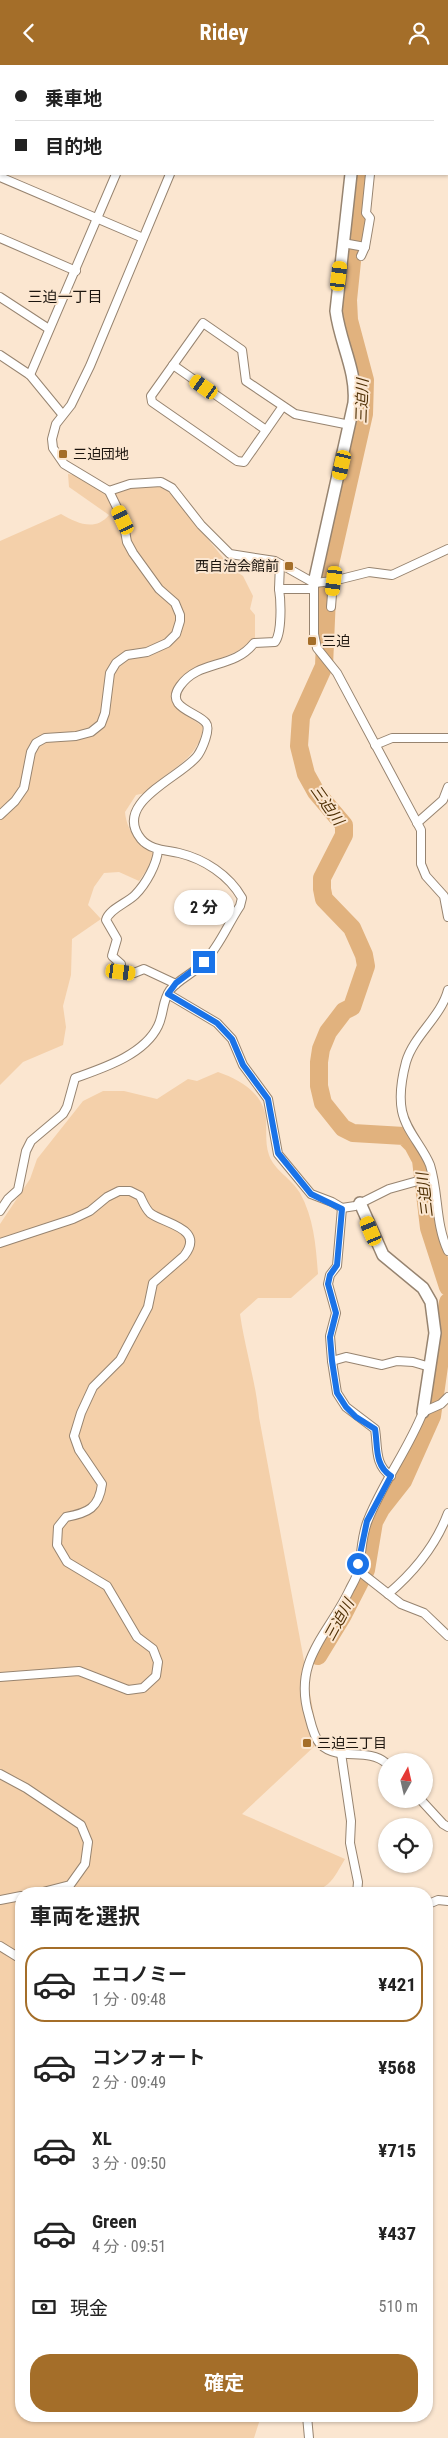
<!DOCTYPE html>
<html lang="ja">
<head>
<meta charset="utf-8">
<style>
  body { margin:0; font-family:"Roboto Condensed","Noto Sans JP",sans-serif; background:#f6f6f6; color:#222; height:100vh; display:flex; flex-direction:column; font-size:19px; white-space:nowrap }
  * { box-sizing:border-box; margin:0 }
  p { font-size:16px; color:#767676 }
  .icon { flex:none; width:28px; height:28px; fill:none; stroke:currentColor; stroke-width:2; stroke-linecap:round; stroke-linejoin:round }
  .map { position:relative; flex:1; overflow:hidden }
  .details { position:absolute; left:15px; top:1822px; width:418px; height:535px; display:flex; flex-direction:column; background:#fff; border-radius:20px; box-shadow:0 1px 4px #0004 }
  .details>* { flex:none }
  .top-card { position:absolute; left:0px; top:0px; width:449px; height:110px; box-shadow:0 1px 4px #0004; display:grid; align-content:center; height:110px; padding:0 15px; background:#fff }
  .needle { width:32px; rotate:8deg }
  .fabs { position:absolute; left:378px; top:1688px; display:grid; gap:10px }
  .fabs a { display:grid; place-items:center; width:55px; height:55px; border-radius:50%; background:#fff; box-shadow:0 1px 4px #0004; font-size:25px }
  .end { position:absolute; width:22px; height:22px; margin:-11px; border:6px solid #1a73e8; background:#fff; box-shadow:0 0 0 2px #fff }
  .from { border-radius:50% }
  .bubble { position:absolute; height:35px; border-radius:18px; background:#fff; box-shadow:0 1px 4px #0004; font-size:16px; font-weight:700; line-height:35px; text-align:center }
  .car { position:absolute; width:15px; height:30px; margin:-15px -8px; border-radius:6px; box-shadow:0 0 4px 1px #0007; background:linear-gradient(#f5c518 24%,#345 0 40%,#f5c518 0 76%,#345 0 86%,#f5c518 0) }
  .top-card b { display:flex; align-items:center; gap:18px; height:48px; font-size:19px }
  .top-card b+b { border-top:1px solid #e0e0e0 }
  .top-card i { width:12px; height:12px; background:#222 }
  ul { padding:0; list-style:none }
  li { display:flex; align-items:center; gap:15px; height:75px; margin:0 10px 8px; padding:0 5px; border:2px solid transparent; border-radius:20px }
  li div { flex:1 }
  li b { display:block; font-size:19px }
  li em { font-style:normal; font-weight:700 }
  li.selected { border-color:#a46e29 }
  li>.icon { width:45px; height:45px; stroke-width:1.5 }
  h2 { padding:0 15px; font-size:22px; line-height:60px }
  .pay { display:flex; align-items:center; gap:12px; height:55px; padding:0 15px; font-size:19px }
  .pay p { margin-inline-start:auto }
  .primary-button { display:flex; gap:10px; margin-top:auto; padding:10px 15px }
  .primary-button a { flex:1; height:58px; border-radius:20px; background:#a46e29; color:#fff; font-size:20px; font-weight:700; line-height:58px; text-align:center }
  header { display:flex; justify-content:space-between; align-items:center; height:65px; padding:0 15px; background:#a46e29; color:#fff; font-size:22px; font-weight:700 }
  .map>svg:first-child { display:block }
</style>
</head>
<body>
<header><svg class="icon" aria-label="back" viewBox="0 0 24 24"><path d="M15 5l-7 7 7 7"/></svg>Ridey<svg class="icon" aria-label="person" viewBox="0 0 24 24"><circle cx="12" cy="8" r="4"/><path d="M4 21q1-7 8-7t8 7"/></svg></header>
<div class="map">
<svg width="448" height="2373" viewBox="0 0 448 2373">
  <rect width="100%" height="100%" fill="#fbe6d0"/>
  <!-- green -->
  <g fill="#f4d0aa">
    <path d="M68 409 75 410 107 428 156 419 169 425 231 503 243 511 253 531 250 544 255 550V573C243 593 158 606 174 638 178 647 195 655 203 662 199 696 166 705 145 728L136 730 125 747C127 768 138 776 154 788L150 800 139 816 119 807 104 808 94 822 88 840 101 854 72 874 71 910 63 941 66 962 63 980 23 997 0 1020V476L61 449C77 458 95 467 109 450L69 422Z"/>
    <path d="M218 1007C238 1014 260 1026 265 1048 268 1061 264 1076 269 1090 274 1105 292 1114 300 1128 314 1153 316 1182 318 1209L291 1233H258L240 1249C245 1284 256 1317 259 1352L319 1677 242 1749 345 1794C340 1802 335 1813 328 1819 305 1838 254 1826 226 1823L225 1829H21V2351H261L254 2373H0V1159L30 1114 37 1094 83 1036 103 1026H124L157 1034 188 1014 197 1016Z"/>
  </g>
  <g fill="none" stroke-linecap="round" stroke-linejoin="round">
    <!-- river -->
    <g stroke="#e1b27e" stroke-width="18">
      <path d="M383 1 384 0"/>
      <path d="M361 109 348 235 349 255 365 315 364 349 328 508 324 601 301 652 299 681 306 709 316 727 344 760V770L322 813V824L324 834 352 863 364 890 366 901 352 942 344 946 328 967 321 984 319 997V1021L323 1038 343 1063 353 1068 404 1071 413 1080 421 1095 429 1163 448 1222"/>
      <path d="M318 1591 343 1550 366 1505 374 1457 381 1444 403 1416 432 1351 448 1237"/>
    </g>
    <defs>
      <g id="street">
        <path d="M99 0V1"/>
        <path d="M149 0V1"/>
        <path d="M200 0V1"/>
        <path d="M402 0 403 1"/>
        <path d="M390 1 391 0"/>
        <path d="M0 48 1 49"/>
        <path d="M448 72V73"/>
        <path d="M0 100 1 96"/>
        <path d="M0 112 143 173"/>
        <path d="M0 173 76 206"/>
        <path d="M343 178 365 182"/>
        <path d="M361 191 365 182 370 153 366 148 370 109"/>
        <path d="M0 232 49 264"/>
        <path d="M0 290 30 310 62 349"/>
        <path d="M173 300 266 365"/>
        <path d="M30 310 116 109"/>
        <path d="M283 341 244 397 237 396 152 337 151 331 203 258 242 285 246 316 295 349 350 360"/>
        <path d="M109 426 130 419 161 417 172 423 201 460 230 489 275 496 314 518 333 516 369 507 392 510 448 484"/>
        <path d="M314 520V569L317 583 337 608 421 765V799L426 811 444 831 448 852"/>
        <path d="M279 524 280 499"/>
        <path d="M331 542 333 516"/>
        <path d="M375 680 392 673H448"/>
        <path d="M0 750 15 736 24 723 31 687 36 678 45 673 76 671 91 667 101 659 105 648 110 608 116 598 127 590 147 587 167 578 176 569 180 556V550L175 538 159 524 133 488 127 477 123 455 109 426 64 399 53 383 52 374 56 359 71 340 90 301 170 109"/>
        <path d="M417 758 443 735 448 722"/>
        <path d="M158 785C157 799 146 819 135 830 127 838 109 844 106 855L117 874 112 891 121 899V907L134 908 144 904 176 919"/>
        <path d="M448 925C441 952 414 970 406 997 402 1012 399 1031 402 1046 406 1066 423 1082 430 1100 439 1129 435 1158 448 1186"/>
        <path d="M168 929 217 958 232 974 243 1000 268 1034 278 1089 311 1129 332 1137 342 1143 337 1201 330 1210 328 1219 336 1248 330 1271 332 1296 337 1328 346 1342 375 1364C378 1381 374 1400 391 1411"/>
        <path d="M342 1143 355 1141 389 1124 432 1112"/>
        <path d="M0 1146 8 1134 18 1125 26 1086 31 1076 63 1049 67 1042 75 1013C103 1003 144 990 158 961 164 949 162 936 170 925 180 913 195 908 205 896 220 880 228 859 240 841L242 833C229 810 204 794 179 788 166 785 150 785 141 774 111 737 184 711 198 690 202 684 211 664 206 658 198 647 164 643 180 621 199 594 233 605 254 578L275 577C282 568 281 536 279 524H314"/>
        <path d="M0 1178 73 1154 90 1146 107 1132 119 1126H130L140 1131C143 1137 145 1143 150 1148 164 1159 206 1163 184 1191L153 1218 148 1242 120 1295 93 1322 81 1348 74 1371 79 1385 102 1419C99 1443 88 1448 66 1452L58 1462 57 1480 67 1497 107 1521 137 1572 153 1584 158 1597 156 1611 143 1623 128 1625 79 1606 0 1612"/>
        <path d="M332 1296 346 1292 382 1300 397 1296 413 1297 430 1302"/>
        <path d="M359 1506 401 1539 424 1548 448 1571"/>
        <path d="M388 1529C414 1507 436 1480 448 1448"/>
        <path d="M341 1688 351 1756 350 1778 358 1817 357 1829"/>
        <path d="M386 1698C367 1682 338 1697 320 1679 314 1672 311 1659 309 1651 292 1595 329 1569 350 1524 353 1518 357 1512 358 1506 362 1490 361 1471 368 1455 383 1417 408 1385 423 1347L441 1339 448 1332"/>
        <path d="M0 1709 26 1723 81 1760 88 1777 85 1799 70 1820 35 1829"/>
        <path d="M420 1734 443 1759 448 1762"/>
        <path d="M0 1835 21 1831"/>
        <path d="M426 1840 438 1835 448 1836"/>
        <path d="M0 1881 21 1894"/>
        <path d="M307 2351 309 2373"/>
      </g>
      <g id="secondary">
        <path d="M372 1V0"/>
        <path d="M314 518 354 338C357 306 340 278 336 246L351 109"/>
        <path d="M360 1138 383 1190 423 1223 431 1237 435 1268 423 1347"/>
      </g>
    </defs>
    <!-- street casing -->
    <use href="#street" stroke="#978470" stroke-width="10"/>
    <!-- secondary casing -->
    <use href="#secondary" stroke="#978470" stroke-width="14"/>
    <!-- street -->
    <use href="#street" stroke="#fff" stroke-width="8"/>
    <!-- secondary -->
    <use href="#secondary" stroke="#fff" stroke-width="11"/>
  </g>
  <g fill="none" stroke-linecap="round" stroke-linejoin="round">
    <!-- route -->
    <path stroke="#1a73e8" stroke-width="6" d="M204 897 176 918 168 929 217 958 232 974 243 1000 268 1034 278 1088 311 1129 342 1144 337 1200 330 1210 328 1219 336 1248 330 1272 332 1296 337 1328 346 1342 356 1352 375 1364C378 1381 374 1400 391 1411L367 1456 358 1499"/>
  </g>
  <!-- markers -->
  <g fill="#a46e29" stroke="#fbe6d0" stroke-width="2">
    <rect x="58" y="384" width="10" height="10" rx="2.5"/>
    <rect x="284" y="496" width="10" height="10" rx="2.5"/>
    <rect x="307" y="571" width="10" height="10" rx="2.5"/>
    <rect x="302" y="1673" width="10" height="10" rx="2.5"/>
  </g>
  <g text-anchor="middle" stroke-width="4" stroke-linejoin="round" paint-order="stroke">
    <!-- poi labels -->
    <g font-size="14" fill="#1d160f" stroke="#fbe6d0" text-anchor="start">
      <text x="73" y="394">三迫団地</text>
      <text x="279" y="506" text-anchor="end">西自治会館前</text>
      <text x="322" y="581">三迫</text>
      <text x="317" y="1683">三迫三丁目</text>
    </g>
    <!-- neighbourhood labels -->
    <g font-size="15" fill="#1d160f" stroke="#fbe6d0">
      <text x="65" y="237">三迫一丁目</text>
    </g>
    <!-- water labels -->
    <g font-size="15" font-style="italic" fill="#503106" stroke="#fbe6d0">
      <text transform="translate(362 336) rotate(-88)" y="5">三迫川</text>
      <text transform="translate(327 740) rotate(55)" y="5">三迫川</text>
      <text transform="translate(425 1130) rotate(-97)" y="5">三迫川</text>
      <text transform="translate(339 1555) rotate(-61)" y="5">三迫川</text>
    </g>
  </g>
</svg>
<div class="fabs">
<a><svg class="needle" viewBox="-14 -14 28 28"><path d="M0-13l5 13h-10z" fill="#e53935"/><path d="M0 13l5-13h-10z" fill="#767676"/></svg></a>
<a><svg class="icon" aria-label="locate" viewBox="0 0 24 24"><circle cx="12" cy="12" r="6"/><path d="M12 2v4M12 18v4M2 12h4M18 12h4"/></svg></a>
</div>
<i class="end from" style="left:358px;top:1499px"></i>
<i class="end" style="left:204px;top:897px"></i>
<div class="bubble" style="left:174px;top:825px;width:60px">2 分</div>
<i class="car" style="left:339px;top:211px;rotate:7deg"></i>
<i class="car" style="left:204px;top:322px;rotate:305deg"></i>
<i class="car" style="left:342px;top:400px;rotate:193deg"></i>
<i class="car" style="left:123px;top:455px;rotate:335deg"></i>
<i class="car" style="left:334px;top:516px;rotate:187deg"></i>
<i class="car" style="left:121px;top:907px;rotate:97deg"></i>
<i class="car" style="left:371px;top:1166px;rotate:337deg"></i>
<div class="top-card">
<b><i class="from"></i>乗車地</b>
<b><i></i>目的地</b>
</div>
<section class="details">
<h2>車両を選択</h2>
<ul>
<li class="selected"><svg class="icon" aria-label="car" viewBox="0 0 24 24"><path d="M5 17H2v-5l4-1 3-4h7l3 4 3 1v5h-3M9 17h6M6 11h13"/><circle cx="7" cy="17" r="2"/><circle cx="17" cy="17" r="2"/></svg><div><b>エコノミー</b><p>1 分 · 09:48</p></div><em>¥421</em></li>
<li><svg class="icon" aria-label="car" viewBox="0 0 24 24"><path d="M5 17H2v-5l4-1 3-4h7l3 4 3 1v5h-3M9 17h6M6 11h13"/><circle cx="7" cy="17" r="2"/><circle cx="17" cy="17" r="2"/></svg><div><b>コンフォート</b><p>2 分 · 09:49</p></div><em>¥568</em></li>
<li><svg class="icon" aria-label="car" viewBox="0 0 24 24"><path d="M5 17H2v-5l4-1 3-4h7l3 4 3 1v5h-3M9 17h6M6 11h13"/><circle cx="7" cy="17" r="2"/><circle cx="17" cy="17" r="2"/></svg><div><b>XL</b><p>3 分 · 09:50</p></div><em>¥715</em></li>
<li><svg class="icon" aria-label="car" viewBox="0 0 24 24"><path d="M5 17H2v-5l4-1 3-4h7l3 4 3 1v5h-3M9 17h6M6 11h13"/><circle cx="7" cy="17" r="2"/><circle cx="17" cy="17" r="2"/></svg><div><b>Green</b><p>4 分 · 09:51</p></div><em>¥437</em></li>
</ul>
<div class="pay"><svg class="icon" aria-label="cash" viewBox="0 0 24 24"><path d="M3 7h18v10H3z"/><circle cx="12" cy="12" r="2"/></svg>現金<p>510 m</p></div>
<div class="primary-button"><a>確定</a></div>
</section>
</div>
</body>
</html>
